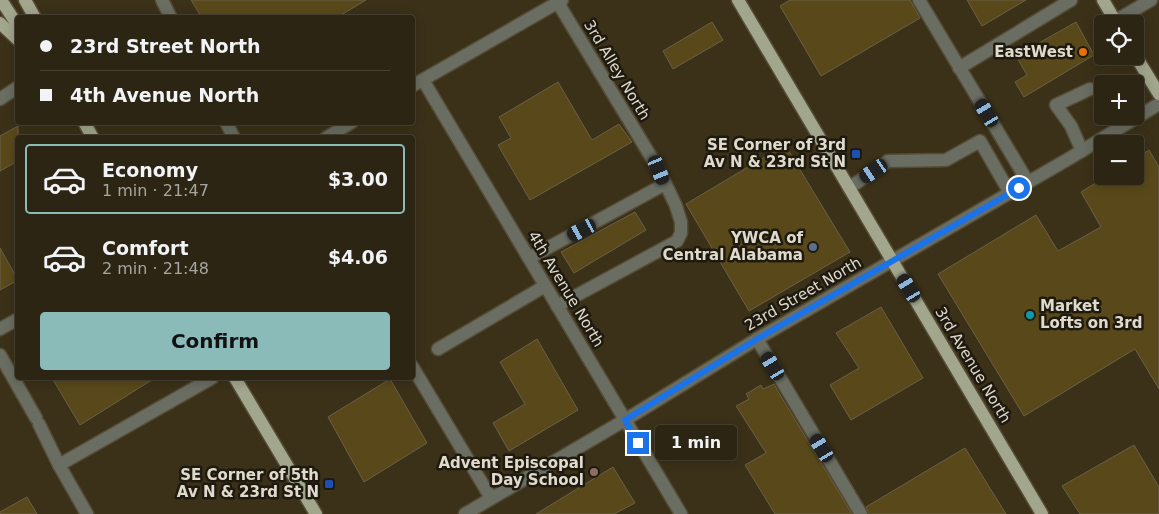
<!DOCTYPE html>
<html lang="en">
<head>
<meta charset="utf-8">
<style>
  body { margin:0; font-family:"DejaVu Sans",sans-serif; background:#383121; color:#f1f3f6; height:100vh; display:flex; flex-direction:column; font-size:19px; white-space:nowrap }
  * { box-sizing:border-box; margin:0 }
  p { font-size:16px; color:#a6a5a0 }
  .icon { flex:none; width:28px; height:28px; fill:none; stroke:currentColor; stroke-width:2; stroke-linecap:round; stroke-linejoin:round }
  .map { position:relative; flex:1; overflow:hidden }
  .details { position:absolute; left:15px; top:135px; width:400px; height:245px; display:flex; flex-direction:column; background:#2c2513; border-radius:5px; box-shadow:0 2px 12px #0003,0 0 0 1px #484233 }
  .details>* { flex:none }
  .banner { position:absolute; left:15px; top:15px; width:400px; height:110px; border-radius:5px; box-shadow:0 2px 12px #0003,0 0 0 1px #484233; display:grid; align-content:center; height:110px; padding:0 25px; background:#2c2513 }
  .buttons { position:absolute; left:1094px; top:15px; display:grid; gap:10px }
  .buttons a { display:grid; place-items:center; width:50px; height:50px; border-radius:5px; background:#2c2513; box-shadow:0 2px 12px #0003,0 0 0 1px #484233; font-size:25px }
  .end { position:absolute; width:22px; height:22px; margin:-11px; border:6px solid #1a73e8; background:#fff; box-shadow:0 0 0 2px #fff }
  .from { border-radius:50% }
  .bubble { position:absolute; height:35px; border-radius:5px; background:#2c2513; box-shadow:0 2px 12px #0003,0 0 0 1px #484233; font-size:16px; font-weight:700; line-height:35px; text-align:center }
  .car { position:absolute; width:15px; height:30px; margin:-15px -8px; border-radius:6px; box-shadow:0 0 4px 1px #0007; background:linear-gradient(#222 24%,#8ab4d8 0 40%,#222 0 76%,#8ab4d8 0 86%,#222 0) }
  .banner b { display:flex; align-items:center; gap:18px; height:48px; font-size:19px }
  .banner b+b { border-top:1px solid #484233 }
  .banner i { width:12px; height:12px; background:#f1f3f6 }
  ul { padding:9px 0 0; list-style:none }
  li { display:flex; align-items:center; gap:15px; height:70px; margin:0 10px 8px; padding:0 15px; border:2px solid transparent; border-radius:5px }
  li div { flex:1 }
  li b { display:block; font-size:19px }
  li em { font-style:normal; font-weight:700 }
  li.on { border-color:#8bbbb9 }
  li>.icon { width:45px; height:45px; stroke-width:1.5 }
  .cta { display:flex; gap:10px; margin-top:auto; padding:10px 25px }
  .cta a { flex:1; height:58px; border-radius:5px; background:#8bbbb9; color:#111; font-size:20px; font-weight:700; line-height:58px; text-align:center }
  .map>svg:first-child { display:block }
</style>
</head>
<body>
<div class="map">
<svg width="1159" height="514" viewBox="0 0 1159 514">
  <rect width="100%" height="100%" fill="#3b3119"/>
  <!-- building -->
  <g fill="#59491a" stroke="#6a6046">
    <path d="M191 0H366L336 18H202Z"/>
    <path d="M790 0H910L920 18 821 76 780 6Z"/>
    <path d="M967 0H1026L982 26Z"/>
    <path d="M712 22 723 40 673 69 663 51Z"/>
    <path d="M1076 22 1094 55 1024 97 1015 82 1027 75 1016 56Z"/>
    <path d="M558 82 592 140 619 124 632 142 530 200 498 145 511 138 499 117Z"/>
    <path d="M18 126V161L0 171V136Z"/>
    <path d="M785 145 850 252 749 311 686 204Z"/>
    <path d="M1149 150 1159 167V389L1135 349 1024 416 938 274 1036 215 1058 251 1101 227 1081 192 1107 176H1135V159Z"/>
    <path d="M635 212 646 230 574 273 561 252Z"/>
    <path d="M0 248 18 280 0 290Z"/>
    <path d="M881 307 923 378 851 420 830 385 859 368 836 333Z"/>
    <path d="M537 339 578 410 509 451 493 423 525 404 500 362Z"/>
    <path d="M52 378H155L80 425Z"/>
    <path d="M390 379 427 443 364 482 328 417Z"/>
    <path d="M774 384 779 393 852 514H775L745 465 766 453 736 406 749 399 746 394 761 385 763 389Z"/>
    <path d="M1134 445 1159 487V514H1080L1062 486Z"/>
    <path d="M965 448 1006 514H869L866 507Z"/>
    <path d="M613 467 635 503 614 514H536Z"/>
    <path d="M27 497 37 514H0V512Z"/>
  </g>
  <g fill="none" stroke-linecap="round" stroke-linejoin="round">
    <defs>
      <g id="minor">
        <path d="M162 0 171 18"/>
        <path d="M919 0 1028 182"/>
        <path d="M1115 21 1151 0"/>
        <path d="M959 68 1071 0"/>
        <path d="M423 80 681 514"/>
        <path d="M412 86 562 0"/>
        <path d="M0 99 18 87"/>
        <path d="M226 122 234 138"/>
        <path d="M326 138 352 122"/>
        <path d="M1082 151 1071 126 1056 105 1090 89"/>
        <path d="M849 188 888 161 946 160 980 141 1010 193"/>
        <path d="M529 258 665 184"/>
        <path d="M557 306 677 241 681 233V222L676 206 659 170 558 3"/>
        <path d="M0 329 18 319"/>
        <path d="M757 339 861 514"/>
        <path d="M438 349 545 286"/>
        <path d="M0 355 36 418"/>
        <path d="M412 366 491 498"/>
        <path d="M39 424 59 465"/>
        <path d="M87 514 59 465 212 378"/>
        <path d="M465 514 625 420 757 339 1070 158 1159 104"/>
      </g>
      <g id="major">
        <path d="M1 0 18 26"/>
        <path d="M25 0 35 18"/>
        <path d="M738 0 1042 514"/>
        <path d="M1103 0 1117 24"/>
        <path d="M0 23 18 40"/>
        <path d="M1135 55 1159 94"/>
        <path d="M84 122 93 138"/>
        <path d="M235 378 316 514"/>
      </g>
    </defs>
    <!-- minor casing -->
    <use href="#minor" stroke="#554c36" stroke-width="15"/>
    <!-- major casing -->
    <use href="#major" stroke="#554c36" stroke-width="15"/>
    <!-- minor -->
    <use href="#minor" stroke="#6a6d61" stroke-width="12"/>
    <!-- major -->
    <use href="#major" stroke="#a1a68d" stroke-width="12"/>
  </g>
  <g fill="none" stroke-linecap="round" stroke-linejoin="round">
    <!-- route -->
    <path stroke="#1a73e8" stroke-width="6" d="M638 443 625 420 757 339 1019 188"/>
  </g>
  <!-- markers -->
  <circle fill="#e8710a" stroke="#1e1a0f" stroke-width="2" cx="1083" cy="52" r="5"/>
  <g fill="#1a4fb4" stroke="#1e1a0f" stroke-width="2">
    <rect x="851" y="149" width="10" height="10" rx="2.5"/>
    <rect x="324" y="479" width="10" height="10" rx="2.5"/>
  </g>
  <circle fill="#5c6f8a" stroke="#1e1a0f" stroke-width="2" cx="813" cy="247" r="5"/>
  <circle fill="#0f9aa8" stroke="#1e1a0f" stroke-width="2" cx="1030" cy="315" r="5"/>
  <circle fill="#8d6e63" stroke="#1e1a0f" stroke-width="2" cx="594" cy="472" r="5"/>
  <g text-anchor="middle" stroke-width="5" stroke-linejoin="round" paint-order="stroke">
    <!-- poi labels -->
    <g font-size="15" font-weight="bold" fill="#e0dacc" stroke="#1e1a0f" text-anchor="end">
      <text x="1073" y="57">EastWest</text>
      <text x="846" y="150">SE Corner of 3rd<tspan x="846" dy="17">Av N &amp; 23rd St N</tspan></text>
      <text x="803" y="243">YWCA of<tspan x="803" dy="17">Central Alabama</tspan></text>
      <text x="1040" y="311" text-anchor="start">Market<tspan x="1040" dy="17">Lofts on 3rd</tspan></text>
      <text x="584" y="468">Advent Episcopal<tspan x="584" dy="17">Day School</tspan></text>
      <text x="319" y="480">SE Corner of 5th<tspan x="319" dy="17">Av N &amp; 23rd St N</tspan></text>
    </g>
    <!-- street labels -->
    <g font-size="15" fill="#e0dacc" stroke="#1e1a0f">
      <text transform="translate(617 70) rotate(59)" y="5">3rd Alley North</text>
      <text transform="translate(566 289) rotate(59)" y="5">4th Avenue North</text>
      <text transform="translate(803 294) rotate(-30)" y="5">23rd Street North</text>
      <text transform="translate(973 365) rotate(59)" y="5">3rd Avenue North</text>
    </g>
  </g>
</svg>
<div class="buttons">
<a><svg class="icon" aria-label="locate" viewBox="0 0 24 24"><circle cx="12" cy="12" r="6"/><path d="M12 2v4M12 18v4M2 12h4M18 12h4"/></svg></a>
<a>+</a>
<a>−</a>
</div>
<i class="end from" style="left:1019px;top:188px"></i>
<i class="end" style="left:638px;top:443px"></i>
<div class="bubble" style="left:655px;top:425px;width:82px">1 min</div>
<i class="car" style="left:987px;top:113px;rotate:329deg"></i>
<i class="car" style="left:659px;top:170px;rotate:157deg"></i>
<i class="car" style="left:874px;top:171px;rotate:236deg"></i>
<i class="car" style="left:582px;top:230px;rotate:242deg"></i>
<i class="car" style="left:909px;top:288px;rotate:329deg"></i>
<i class="car" style="left:773px;top:366px;rotate:329deg"></i>
<i class="car" style="left:822px;top:448px;rotate:329deg"></i>
<div class="banner">
<b><i class="from"></i>23rd Street North</b>
<b><i></i>4th Avenue North</b>
</div>
<section class="details">
<ul>
<li class="on"><svg class="icon" aria-label="car" viewBox="0 0 24 24"><path d="M5 17H2v-5l4-1 3-4h7l3 4 3 1v5h-3M9 17h6M6 11h13"/><circle cx="7" cy="17" r="2"/><circle cx="17" cy="17" r="2"/></svg><div><b>Economy</b><p>1 min · 21:47</p></div><em>$3.00</em></li>
<li><svg class="icon" aria-label="car" viewBox="0 0 24 24"><path d="M5 17H2v-5l4-1 3-4h7l3 4 3 1v5h-3M9 17h6M6 11h13"/><circle cx="7" cy="17" r="2"/><circle cx="17" cy="17" r="2"/></svg><div><b>Comfort</b><p>2 min · 21:48</p></div><em>$4.06</em></li>
</ul>
<div class="cta"><a>Confirm</a></div>
</section>
</div>
</body>
</html>
